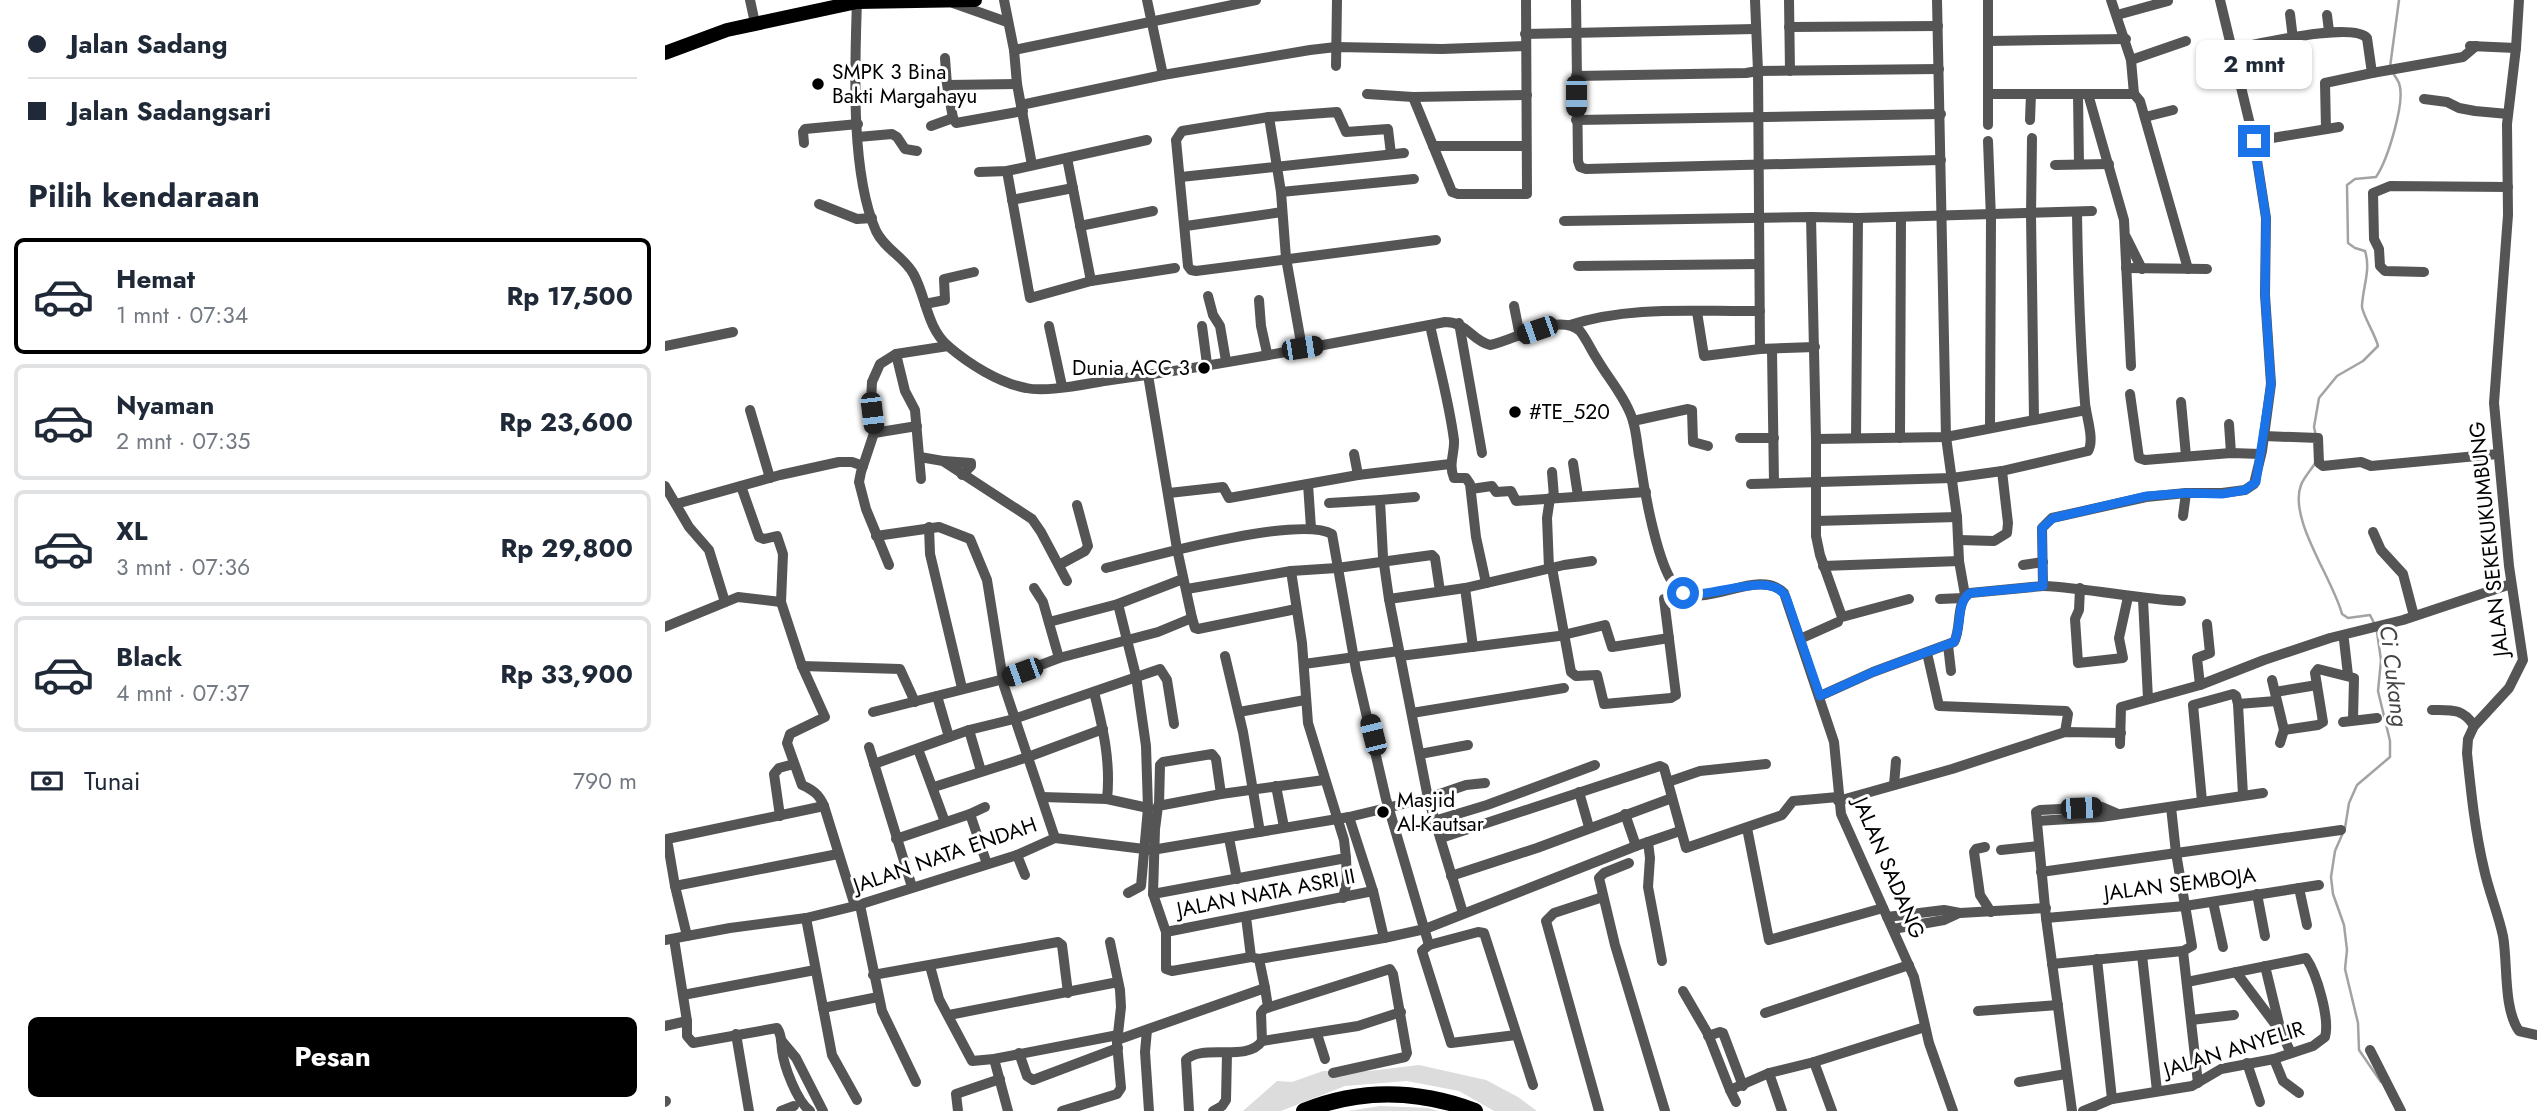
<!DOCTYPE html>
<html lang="id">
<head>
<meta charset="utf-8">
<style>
  body { margin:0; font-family:Jost,sans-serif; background:#f2f2f3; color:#1f2937; height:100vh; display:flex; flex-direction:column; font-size:26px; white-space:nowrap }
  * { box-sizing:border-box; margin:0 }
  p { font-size:23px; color:#747a83 }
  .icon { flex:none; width:38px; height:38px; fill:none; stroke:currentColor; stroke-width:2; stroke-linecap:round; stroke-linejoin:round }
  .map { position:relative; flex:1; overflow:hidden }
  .side { display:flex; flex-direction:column; background:#fff; width:665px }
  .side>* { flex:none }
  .guide { display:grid; align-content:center; height:154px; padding:0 28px; background:#fff }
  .end { position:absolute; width:32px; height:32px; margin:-16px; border:9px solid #1a73e8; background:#fff; box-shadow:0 0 0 4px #fff }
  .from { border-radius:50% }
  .bubble { position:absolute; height:49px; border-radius:10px; background:#fff; box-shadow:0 2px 5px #0004; font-size:23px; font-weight:700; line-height:49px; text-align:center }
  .car { position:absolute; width:21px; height:42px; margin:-21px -10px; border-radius:9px; box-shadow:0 0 5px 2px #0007; background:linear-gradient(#222 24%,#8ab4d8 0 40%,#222 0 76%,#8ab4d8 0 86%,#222 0) }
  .guide b { display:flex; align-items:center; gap:24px; height:66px; font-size:26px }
  .guide b+b { border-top:2px solid #e0e1e3 }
  .guide i { width:18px; height:18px; background:#1f2937 }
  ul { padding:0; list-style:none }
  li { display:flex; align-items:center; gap:21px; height:116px; margin:0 14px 10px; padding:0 14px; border:4px solid #e0e1e3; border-radius:10px }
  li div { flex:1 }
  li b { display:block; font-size:26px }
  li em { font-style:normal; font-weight:700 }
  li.active { border-color:#000 }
  li>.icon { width:63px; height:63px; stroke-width:1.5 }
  h2 { padding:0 28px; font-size:32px; line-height:84px }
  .pay { display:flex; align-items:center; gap:18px; height:77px; padding:0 28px; font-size:26px }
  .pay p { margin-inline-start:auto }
  .primary-button { display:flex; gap:14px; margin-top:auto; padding:14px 28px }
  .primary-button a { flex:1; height:80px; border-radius:10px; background:#000; color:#fff; font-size:28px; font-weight:700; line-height:80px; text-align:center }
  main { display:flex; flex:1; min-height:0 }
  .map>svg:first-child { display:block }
</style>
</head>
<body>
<main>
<section class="side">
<div class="guide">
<b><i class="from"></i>Jalan Sadang</b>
<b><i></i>Jalan Sadangsari</b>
</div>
<h2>Pilih kendaraan</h2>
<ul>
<li class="active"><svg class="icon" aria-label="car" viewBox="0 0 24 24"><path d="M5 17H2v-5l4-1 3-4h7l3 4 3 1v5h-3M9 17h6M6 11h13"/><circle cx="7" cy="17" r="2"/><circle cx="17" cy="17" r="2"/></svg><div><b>Hemat</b><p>1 mnt · 07:34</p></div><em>Rp 17,500</em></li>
<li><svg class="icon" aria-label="car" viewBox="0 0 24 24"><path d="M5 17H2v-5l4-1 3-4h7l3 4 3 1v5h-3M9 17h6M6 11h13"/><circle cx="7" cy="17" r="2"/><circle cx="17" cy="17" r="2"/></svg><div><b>Nyaman</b><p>2 mnt · 07:35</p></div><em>Rp 23,600</em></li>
<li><svg class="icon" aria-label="car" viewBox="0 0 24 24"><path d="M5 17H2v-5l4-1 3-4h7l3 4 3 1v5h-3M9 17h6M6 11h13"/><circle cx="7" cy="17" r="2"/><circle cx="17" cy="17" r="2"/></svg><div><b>XL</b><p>3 mnt · 07:36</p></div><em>Rp 29,800</em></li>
<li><svg class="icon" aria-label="car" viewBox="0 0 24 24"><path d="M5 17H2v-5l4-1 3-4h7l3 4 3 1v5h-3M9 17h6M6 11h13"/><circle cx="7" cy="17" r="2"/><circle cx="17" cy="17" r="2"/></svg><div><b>Black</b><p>4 mnt · 07:37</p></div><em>Rp 33,900</em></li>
</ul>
<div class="pay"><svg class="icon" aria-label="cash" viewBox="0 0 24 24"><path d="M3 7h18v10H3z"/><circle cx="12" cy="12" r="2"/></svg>Tunai<p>790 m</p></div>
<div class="primary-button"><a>Pesan</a></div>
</section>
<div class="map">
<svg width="1872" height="1111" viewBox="0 0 1872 1111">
  <rect width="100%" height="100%" fill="#fff"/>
  <!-- green -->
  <g fill="#dcdcdc">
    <path d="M754 1065 821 1080 853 1097 872 1111H829L794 1091 742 1081 680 1086 616 1111H578L612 1081 627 1082 658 1071H704Z"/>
    <path d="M715 1106 763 1108 773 1111H683Z"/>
  </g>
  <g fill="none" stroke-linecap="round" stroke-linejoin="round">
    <!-- stream -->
    <g stroke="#a3a3a3" stroke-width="2.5">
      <path d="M1725 67 1734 0"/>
      <path d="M1651 436 1649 427 1654 398 1672 376 1698 361 1713 346C1711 336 1696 312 1697 306 1698 286 1706 270 1700 251L1690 248 1683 243 1682 185 1690 179 1711 177C1722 161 1741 102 1734 83 1732 79 1730 76 1728 73"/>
      <path d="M1651 462C1646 470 1639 477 1636 485 1623 519 1668 579 1677 614L1683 618 1705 615 1710 625"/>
      <path d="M1712 632 1716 660 1713 691 1725 741V757L1692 785 1684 803 1680 828 1670 851 1666 877 1668 894 1679 925 1682 950 1680 969 1693 1023 1694 1050 1716 1082"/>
    </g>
    <!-- minor -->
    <g stroke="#555" stroke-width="10">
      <path d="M85 0 90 23"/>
      <path d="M192 0C190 65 185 172 211 231 220 250 240 257 249 275 261 297 262 328 283 346 304 364 334 383 361 388 382 393 424 383 446 380 558 365 669 343 780 322 802 322 806 340 825 345 851 340 893 312 915 331 922 340 926 350 932 359 943 378 960 397 967 418 972 432 972 447 975 461 979 489 993 570 1012 588 1037 613 1093 566 1119 593L1169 742 1176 814 1249 977 1264 1043 1288 1111"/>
      <path d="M339 0 349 50 352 84 367 165"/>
      <path d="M482 0 498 75"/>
      <path d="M911 0 913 161 915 167 921 169 1276 160"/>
      <path d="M1090 0 1093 71 1095 349"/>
      <path d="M1124 0 1125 71"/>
      <path d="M1272 0 1281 437 1292 517 1294 561 1300 595"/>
      <path d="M1446 0 1466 60 1469 94"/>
      <path d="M1854 0 1851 48 1842 124 1843 215 1829 403 1844 566 1858 660 1844 688 1809 726 1803 739 1802 753C1806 792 1810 831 1819 869 1824 892 1833 913 1838 936 1843 964 1838 1008 1854 1031L1872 1035"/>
      <path d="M288 3 342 22"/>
      <path d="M1625 14 1628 39"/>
      <path d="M1452 15 1503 1"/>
      <path d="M1662 15 1664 31"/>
      <path d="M1124 27 1273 26"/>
      <path d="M860 34 1090 29"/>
      <path d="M1324 41 1461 39"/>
      <path d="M1805 46 1851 48"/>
      <path d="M1566 49C1591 45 1687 21 1702 38L1707 73 1798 57 1811 46"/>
      <path d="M349 50 591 0"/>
      <path d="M280 58 282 85 288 118"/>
      <path d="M1466 60 1521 41"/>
      <path d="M671 66 672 0"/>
      <path d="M911 76 1081 73 1093 71 1274 69"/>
      <path d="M282 85 352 84"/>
      <path d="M702 94 748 97 862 95"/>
      <path d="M1323 94H1423L1459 220 1466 366"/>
      <path d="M1413 94 1414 164"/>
      <path d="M1423 94H1469L1475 101 1523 269"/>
      <path d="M748 97 787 192 793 194H862L861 0"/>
      <path d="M1759 99 1782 102 1794 108 1810 111 1843 114"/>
      <path d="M356 105 498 75 645 50 671 47 777 49 861 46"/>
      <path d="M604 117 616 192 621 258 637 348"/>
      <path d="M1480 117 1508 110"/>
      <path d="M911 120 1276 114"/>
      <path d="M1365 120 1366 94"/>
      <path d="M1323 125V0"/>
      <path d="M266 126 288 118 291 123 358 111"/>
      <path d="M1661 129 1660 83 1707 73"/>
      <path d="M193 137 227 134 232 137 240 149 252 151"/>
      <path d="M1367 138 1366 215 1369 419"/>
      <path d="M1323 141 1326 219 1325 428"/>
      <path d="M1589 141 1674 127"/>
      <path d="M139 143 138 132 140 129 193 124"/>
      <path d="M768 146H861"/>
      <path d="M726 154 723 129 681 132 672 112 604 117 517 131 511 140 523 266 526 270 531 271 771 240"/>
      <path d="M402 158 426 281"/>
      <path d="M1390 165 1444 164"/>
      <path d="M342 171 365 298 426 281 510 268"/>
      <path d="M314 172 342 171 482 140"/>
      <path d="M516 177 739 153"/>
      <path d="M616 192 749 179"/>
      <path d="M347 200 408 188"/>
      <path d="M154 204 192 219 207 218"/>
      <path d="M1146 217 1151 439V536L1155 555 1177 617 1244 599"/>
      <path d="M899 221 1146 217 1193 218 1427 211"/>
      <path d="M415 226 488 211"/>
      <path d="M521 226 617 212"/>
      <path d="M1461 237 1477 269"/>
      <path d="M913 266 1094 264"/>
      <path d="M1461 268 1542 269"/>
      <path d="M1759 272 1720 271 1715 266 1714 249 1709 239 1708 193 1725 186 1843 187"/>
      <path d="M543 296 548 315 555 326 561 361"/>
      <path d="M594 300 596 326 602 353"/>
      <path d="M260 304 280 300 279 279 309 272"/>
      <path d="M849 306 855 336"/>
      <path d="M1032 312 1039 356 1095 349 1150 347"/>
      <path d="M794 323 817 453"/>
      <path d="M765 325C773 363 784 401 789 440 790 453 783 464 789 478H801L805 484 811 537 821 583"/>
      <path d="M905 325C966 305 1031 312 1095 311"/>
      <path d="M384 326 397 386"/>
      <path d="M537 326 542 364"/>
      <path d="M0 346 68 332"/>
      <path d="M1107 350 1109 483"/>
      <path d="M231 354 240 391 250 410 256 479"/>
      <path d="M483 375 512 549 527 618"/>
      <path d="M1465 394 1474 458 1480 460 1566 453 1596 454"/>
      <path d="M1516 402 1521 456"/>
      <path d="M85 410 105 478"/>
      <path d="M968 421 1023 409 1027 410 1028 442 1043 446"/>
      <path d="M1564 424 1566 453"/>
      <path d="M209 433 252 426"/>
      <path d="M1599 436 1653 438 1654 463 1658 466 1696 462 1706 466 1833 454"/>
      <path d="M1075 438H1109"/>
      <path d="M1191 438 1193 218"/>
      <path d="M1235 438 1236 217"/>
      <path d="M1151 439 1281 437 1421 410"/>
      <path d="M689 454 693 475"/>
      <path d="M255 457 278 461 367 519 376 532 402 581"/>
      <path d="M279 461 306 463V466L297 475"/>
      <path d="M908 463 913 496"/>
      <path d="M887 472 889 497"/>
      <path d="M643 484 646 528"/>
      <path d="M1086 484 1287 478 1337 471 1423 451C1430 440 1421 416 1420 403 1415 340 1413 277 1412 213"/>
      <path d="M0 486 24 527 44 550 60 602"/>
      <path d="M76 486 94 537 99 539 112 536 118 554 116 602 137 666 160 717 125 734 122 743 137 785C148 790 154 794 159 806"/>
      <path d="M806 489 827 486 831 492 846 491 851 501 981 492"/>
      <path d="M504 493 558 487 564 498 693 475 785 464"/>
      <path d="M750 497 715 500 718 557 724 599 763 798 798 913"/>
      <path d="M664 503 715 500"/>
      <path d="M11 504 115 475 174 462H187L198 466"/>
      <path d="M1518 516 1521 493"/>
      <path d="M1151 521 1292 517"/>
      <path d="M264 527 265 554 297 688"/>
      <path d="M1708 532 1716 550 1738 574 1749 616"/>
      <path d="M211 536 274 527 305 539 322 580 339 686 390 838"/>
      <path d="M1294 540 1329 541 1342 533 1343 523 1337 471"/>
      <path d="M224 565 201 509 194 482 196 472 209 433 206 400 207 382 215 364 231 354 283 346"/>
      <path d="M394 565 420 551 423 546 412 505"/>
      <path d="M1358 565 1378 562"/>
      <path d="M1158 566 1294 561"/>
      <path d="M441 568C483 557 633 515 667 534L691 670 721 799 764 945"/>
      <path d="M884 568 882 518 885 498"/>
      <path d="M887 568 906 672 911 676 932 675 939 704 1006 698 1011 695 999 599 1018 593"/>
      <path d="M1378 586C1425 588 1470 599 1516 601"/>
      <path d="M369 588 378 602 394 658"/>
      <path d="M800 588 899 565 927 561"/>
      <path d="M1415 588 1414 610 1410 619 1413 663 1458 658 1454 638 1463 597"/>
      <path d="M522 589 626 571 672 568 767 555 770 558 775 591"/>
      <path d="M724 599 800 588 808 647"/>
      <path d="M1275 599 1299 598"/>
      <path d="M1478 599 1483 699"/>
      <path d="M453 604 471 676 481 746 483 808 476 886 463 893"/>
      <path d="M384 622 453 604 518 579"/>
      <path d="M0 627 73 597 116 602"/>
      <path d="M1135 639 1173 622"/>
      <path d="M1679 640 1683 675"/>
      <path d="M1283 645 1286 671"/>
      <path d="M1262 653 1274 706 1401 711 1403 714 1400 732"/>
      <path d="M560 656 578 732 595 832"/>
      <path d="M735 656 894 636 940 625 947 647 1004 638"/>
      <path d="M639 664 734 651"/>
      <path d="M137 666 235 669 250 702"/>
      <path d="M1607 680 1619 730 1615 743"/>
      <path d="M1535 685 1532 658 1545 653 1542 624"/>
      <path d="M429 692C438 728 446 762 442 799"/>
      <path d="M1610 692 1652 685"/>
      <path d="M272 696 284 737"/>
      <path d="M1155 696 1208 672 1289 642C1297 628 1290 602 1305 593L1378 586 1377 528 1387 518 1481 497 1521 493H1557L1580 490 1589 484 1597 451 1606 384 1600 295 1601 218 1589 141 1555 0"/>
      <path d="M1573 704 1611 701"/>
      <path d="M1767 710C1786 710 1798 708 1809 726"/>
      <path d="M208 712 339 679 394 658 493 632 527 618 530 628 533 629 631 609"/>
      <path d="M574 712 640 700"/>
      <path d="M747 713 899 688"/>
      <path d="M1678 722 1712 718"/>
      <path d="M304 730 316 771"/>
      <path d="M1619 730 1653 725 1658 722 1650 673 1653 669 1689 678 1688 720"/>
      <path d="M1455 744 1456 707 1535 685 1599 660 1665 638 1738 620 1846 584"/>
      <path d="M204 747 247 887"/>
      <path d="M253 749 280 822"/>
      <path d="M755 754 803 745"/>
      <path d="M209 764 304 730 349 719 495 669 502 680 509 724"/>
      <path d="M1003 782 1035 771 1101 764"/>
      <path d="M1229 785 1231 761"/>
      <path d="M611 786 619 827"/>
      <path d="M269 787 363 757 438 729"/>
      <path d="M914 792 924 827"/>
      <path d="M377 797 442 799 483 808"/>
      <path d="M1173 801 1287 769 1400 732 1456 733"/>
      <path d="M1537 801 1528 705 1568 694 1571 696 1573 704 1578 795"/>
      <path d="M494 805 495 765 498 762 547 754 551 759 556 794"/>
      <path d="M305 814 320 807"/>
      <path d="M960 814 971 846"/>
      <path d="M115 816 109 774 114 768 129 764"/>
      <path d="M684 817 708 891 719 938"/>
      <path d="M769 821 822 805 930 765"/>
      <path d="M1372 821 1436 817 1598 793"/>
      <path d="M1082 828 1104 940 1218 908"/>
      <path d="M564 838 572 879"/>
      <path d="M776 838 995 766 999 768 1021 848 1117 815 1128 801 1173 797"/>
      <path d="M231 839 305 814 322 864"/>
      <path d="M983 842 985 858 983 887 997 961"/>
      <path d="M1320 847 1311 849 1309 852 1315 895 1326 912"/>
      <path d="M1336 850 1374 846"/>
      <path d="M352 855 360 875"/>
      <path d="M964 863 939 873 934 878 950 945 1000 1111"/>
      <path d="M1376 872 1676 830"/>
      <path d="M786 876 872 848 1007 798"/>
      <path d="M10 886 173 854"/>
      <path d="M1634 888 1642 925"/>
      <path d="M488 894 681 858 679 840 643 723 637 643 626 571"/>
      <path d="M1592 894 1600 936"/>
      <path d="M678 898 682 881 681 858"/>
      <path d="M1548 902 1558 947"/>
      <path d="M195 905 217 1011 251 1082"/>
      <path d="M581 917 586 957 594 959 600 988"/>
      <path d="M1222 917 1279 910 1295 913 1381 908"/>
      <path d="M141 918 167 1055 192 1100"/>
      <path d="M1381 918 1520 906 1654 885"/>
      <path d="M1228 929 1279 920 1292 914"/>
      <path d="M501 932 708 891"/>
      <path d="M22 936 10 886 2 839 159 806 190 906"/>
      <path d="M9 939 22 1021V1036L28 1043 112 1028C117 1035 116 1042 117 1050 119 1067 132 1101 145 1111"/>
      <path d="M0 940 65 928 141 918 190 906 352 855 390 838 487 850 684 817 763 798 801 785 820 783"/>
      <path d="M1518 951 1533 1083"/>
      <path d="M1477 955 1492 1091"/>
      <path d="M586 957 507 971 501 969V932L488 894 490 829 493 806 556 794 659 780"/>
      <path d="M594 959 719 938 760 929 971 846 1015 831"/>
      <path d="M1432 959 1447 1099"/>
      <path d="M1387 964 1518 951 1527 946 1511 853 1506 807"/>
      <path d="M265 966 274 999 307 1061 329 1059 453 1035"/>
      <path d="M1600 966 1616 1032 1626 1053"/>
      <path d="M1571 972 1613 1028"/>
      <path d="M208 975 393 942 397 945 403 993"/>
      <path d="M1018 991 1043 1034 1065 1090"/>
      <path d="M18 995 150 970"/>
      <path d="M158 1008 213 997"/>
      <path d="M1313 1011 1393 1005"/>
      <path d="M1100 1013 1244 965"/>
      <path d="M284 1015 453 982"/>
      <path d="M1526 1020 1569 1015"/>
      <path d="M0 1026 22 1021"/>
      <path d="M482 1030 480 1052 484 1111"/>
      <path d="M71 1034 84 1111"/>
      <path d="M652 1034 660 1059"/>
      <path d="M851 1035 786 1043 757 951 764 945 813 932 819 933 868 1085"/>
      <path d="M1043 1036 1055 1032 1058 1033 1078 1086"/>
      <path d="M116 1040 131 1058 158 1111"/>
      <path d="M452 1040 600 988 603 1007"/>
      <path d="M597 1041 596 1013 599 1009 725 969 728 974 742 1053 740 1057 668 1073"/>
      <path d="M1705 1050 1736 1111"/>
      <path d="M354 1053 362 1076 368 1080 453 1048"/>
      <path d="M329 1059 343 1111"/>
      <path d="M1609 1059 1618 1081 1634 1093"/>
      <path d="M1149 1062 1167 1111"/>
      <path d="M1582 1063 1595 1102"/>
      <path d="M1104 1073 1117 1111"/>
      <path d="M1354 1082 1401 1074"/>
      <path d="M0 1102 1 1101"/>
      <path d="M1071 1102 1065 1090 1104 1073 1149 1062 1260 1027"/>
      <path d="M116 1111 129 1106"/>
      <path d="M293 1111 291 1094 335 1079"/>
      <path d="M397 1111 452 1094 456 1088 452 1043 456 1007 455 990 445 942"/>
      <path d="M524 1111 521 1060C537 1043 582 1063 597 1041L693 1026 736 1012"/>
      <path d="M548 1111 557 1106 561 1100 562 1053"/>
      <path d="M934 1111 881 921 889 913 938 897"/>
      <path d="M1407 1111 1381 918 1371 812 1375 810 1437 807 1451 813"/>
      <path d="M1418 1111 1447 1099 1527 1086 1556 1069 1609 1059 1648 1046 1660 1037C1665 1019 1652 974 1641 958L1522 982"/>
    </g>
    <!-- major -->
    <path stroke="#000" stroke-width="14" d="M0 53 62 30 192 2 310 0"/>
    <!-- highway -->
    <path stroke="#000" stroke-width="16" d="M639 1111C696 1088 754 1090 810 1111"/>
  </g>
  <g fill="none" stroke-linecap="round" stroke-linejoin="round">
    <!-- route -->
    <path stroke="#1a73e8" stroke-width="9" d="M1018 593C1045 600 1106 569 1121 597L1155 696 1208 672 1289 642C1297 627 1291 602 1305 593L1378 586 1377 528 1388 518 1482 496 1521 493 1557 494 1580 490 1591 482 1606 384 1600 295 1601 218 1589 141"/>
  </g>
  <!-- markers -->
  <g fill="#000" stroke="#fff" stroke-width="2.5">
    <circle cx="153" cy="84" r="7"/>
    <circle cx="539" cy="368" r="7"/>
    <circle cx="850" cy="412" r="7"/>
    <circle cx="718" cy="812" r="7"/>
  </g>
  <g text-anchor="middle" stroke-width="6" stroke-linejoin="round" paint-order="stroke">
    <!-- poi labels -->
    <g font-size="21" fill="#000" stroke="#fff" text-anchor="start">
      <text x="167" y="79">SMPK 3 Bina<tspan x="167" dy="24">Bakti Margahayu</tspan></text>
      <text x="525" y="375" text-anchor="end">Dunia ACC 3</text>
      <text x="864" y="419">#TE_520</text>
      <text x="732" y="807">Masjid<tspan x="732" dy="24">Al-Kautsar</tspan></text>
    </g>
    <!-- street labels -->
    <g font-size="21" fill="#000" stroke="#fff">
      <text transform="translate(1824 539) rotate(-96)" y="7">JALAN SEKEKUKUMBUNG</text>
      <text transform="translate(280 855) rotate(-19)" y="7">JALAN NATA ENDAH</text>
      <text transform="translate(1224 868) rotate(67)" y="7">JALAN SADANG</text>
      <text transform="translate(1515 884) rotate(-7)" y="7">JALAN SEMBOJA</text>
      <text transform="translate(601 893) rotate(-11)" y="7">JALAN NATA ASRI II</text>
      <text transform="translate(1569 1049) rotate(-17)" y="7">JALAN ANYELIR</text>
    </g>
    <!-- water labels -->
    <g font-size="23" font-style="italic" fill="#444" stroke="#fff">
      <text transform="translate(1729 676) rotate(83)" y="8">Ci Cukang</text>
    </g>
  </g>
</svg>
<i class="end from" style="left:1018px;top:593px"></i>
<i class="end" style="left:1589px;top:141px"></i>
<div class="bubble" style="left:1531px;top:40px;width:116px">2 mnt</div>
<i class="car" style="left:911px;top:96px;rotate:180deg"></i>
<i class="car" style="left:872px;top:330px;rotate:251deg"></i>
<i class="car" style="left:637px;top:348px;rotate:81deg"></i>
<i class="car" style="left:207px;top:413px;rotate:173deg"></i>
<i class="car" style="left:357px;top:672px;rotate:250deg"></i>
<i class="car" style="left:708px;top:735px;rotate:346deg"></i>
<i class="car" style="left:1416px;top:808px;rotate:88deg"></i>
</div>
</main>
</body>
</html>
